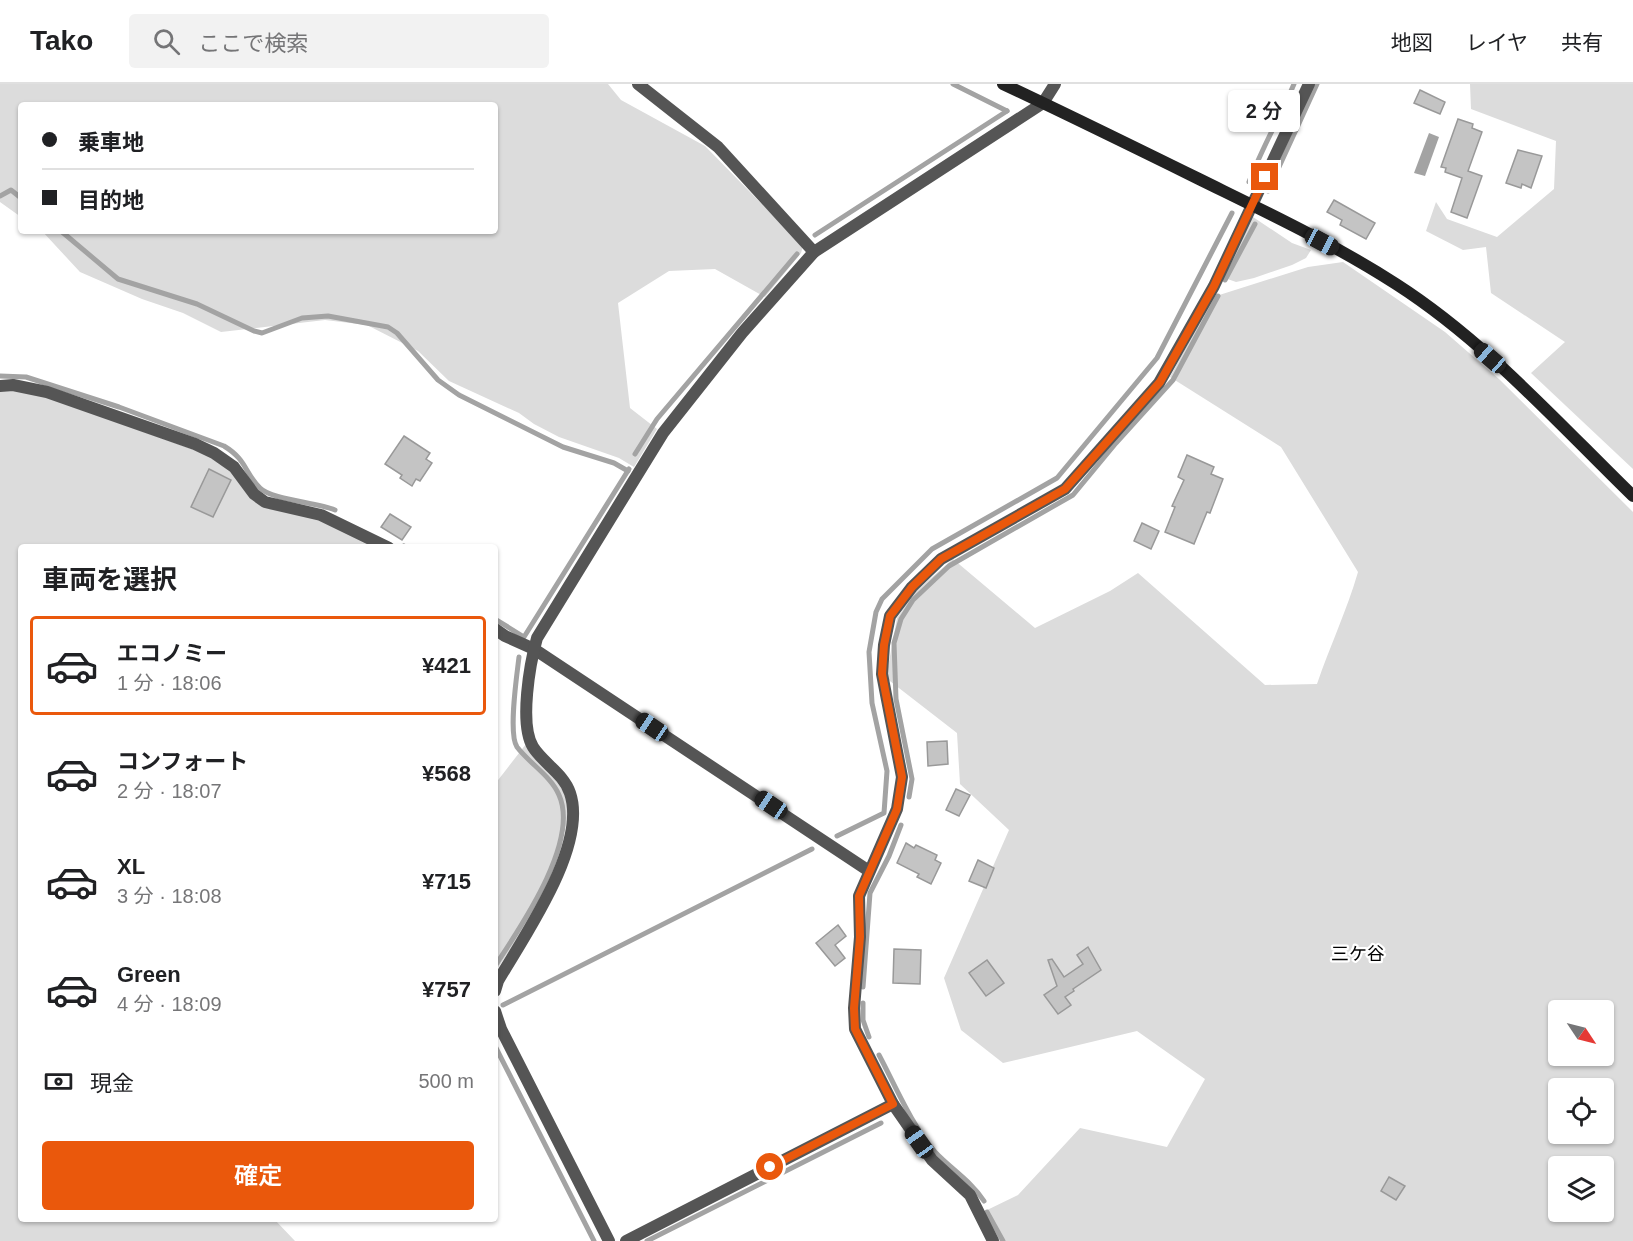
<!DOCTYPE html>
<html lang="ja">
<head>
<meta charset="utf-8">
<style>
  body { margin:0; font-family:Arial,"Noto Sans JP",sans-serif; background:#f2f2f2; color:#202124; height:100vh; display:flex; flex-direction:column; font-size:22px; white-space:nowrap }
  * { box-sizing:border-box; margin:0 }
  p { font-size:20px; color:#757577 }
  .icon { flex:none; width:33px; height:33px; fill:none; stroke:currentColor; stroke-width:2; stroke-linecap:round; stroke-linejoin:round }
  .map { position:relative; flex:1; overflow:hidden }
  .details { position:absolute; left:18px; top:460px; width:480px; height:678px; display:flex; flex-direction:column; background:#fff; border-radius:6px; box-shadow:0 2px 4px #0004 }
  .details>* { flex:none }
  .hud { position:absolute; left:18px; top:18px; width:480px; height:132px; border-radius:6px; box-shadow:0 2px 4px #0004; display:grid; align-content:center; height:132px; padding:0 24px; background:#fff }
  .needle { width:39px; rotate:125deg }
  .buttons { position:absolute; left:1548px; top:916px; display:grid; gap:12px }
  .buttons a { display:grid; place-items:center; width:66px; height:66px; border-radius:6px; background:#fff; box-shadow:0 2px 4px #0004; font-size:30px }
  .end { position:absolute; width:27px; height:27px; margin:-14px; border:8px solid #ea580c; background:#fff; box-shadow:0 0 0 3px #fff }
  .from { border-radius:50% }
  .bubble { position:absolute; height:42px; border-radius:6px; background:#fff; box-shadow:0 2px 4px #0004; font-size:20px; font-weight:600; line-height:42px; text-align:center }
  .car { position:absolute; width:18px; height:36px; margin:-18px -9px; border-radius:8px; box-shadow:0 0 4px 2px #0007; background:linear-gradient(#222 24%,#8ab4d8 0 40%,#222 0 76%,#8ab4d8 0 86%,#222 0) }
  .hud b { display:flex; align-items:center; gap:21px; height:57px; font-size:22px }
  .hud b+b { border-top:2px solid #e0e0e0 }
  .hud i { width:15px; height:15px; background:#202124 }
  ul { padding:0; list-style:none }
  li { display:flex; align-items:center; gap:18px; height:99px; margin:0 12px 9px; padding:0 12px; border:3px solid transparent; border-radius:6px }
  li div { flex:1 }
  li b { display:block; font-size:22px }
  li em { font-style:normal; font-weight:600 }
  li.current { border-color:#ea580c }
  li>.icon { width:54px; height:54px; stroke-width:1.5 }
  h2 { padding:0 24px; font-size:27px; line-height:72px }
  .pay { display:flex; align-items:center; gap:15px; height:66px; padding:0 24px; font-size:22px }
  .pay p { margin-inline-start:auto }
  .primary-button { display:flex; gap:12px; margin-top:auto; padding:12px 24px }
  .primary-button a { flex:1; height:69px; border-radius:6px; background:#ea580c; color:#fff; font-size:24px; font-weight:600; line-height:69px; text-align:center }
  header { display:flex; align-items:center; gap:36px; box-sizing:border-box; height:84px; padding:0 30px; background:#fff; border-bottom:2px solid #e0e0e0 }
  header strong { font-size:28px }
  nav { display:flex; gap:33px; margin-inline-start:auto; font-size:21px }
  .search { width:420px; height:54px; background:#f2f2f2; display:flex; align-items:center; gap:15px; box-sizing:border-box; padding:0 21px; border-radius:6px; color:#757577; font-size:22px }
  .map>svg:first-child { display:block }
</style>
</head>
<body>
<header>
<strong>Tako</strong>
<div class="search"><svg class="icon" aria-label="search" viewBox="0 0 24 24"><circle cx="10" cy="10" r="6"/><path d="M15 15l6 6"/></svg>ここで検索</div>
<nav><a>地図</a><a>レイヤ</a><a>共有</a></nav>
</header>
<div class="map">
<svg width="1633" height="1157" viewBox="0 0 1633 1157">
  <rect width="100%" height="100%" fill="#fff"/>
  <!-- green -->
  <g fill="#dcdcdc" fill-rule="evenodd">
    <path d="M0 0H608L621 16 705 62 803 162 801 169 765 213 715 185 669 187 618 219 630 324 657 345 634 383 619 374 559 353 534 340 519 329 449 297 418 267 367 241 325 236 221 248 183 229 142 215 80 188 42 147H495V21H21V133L0 118Z"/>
    <path d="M1470 0H1633V385L1531 289 1565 258 1491 209 1486 163 1463 166 1426 147 1436 118 1447 135 1497 153 1554 105 1556 57 1471 25Z"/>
    <path d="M1253 133 1292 159 1311 166 1306 174 1292 181 1254 194 1236 198 1222 193Z"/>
    <path d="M1343 178 1445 248 1499 295 1633 428V1157H999L983 1128 1018 1111 1080 1044 1167 1063 1205 995 1137 947 1003 979 961 946 944 894 1009 746 960 700 957 649 886 594 897 534 916 507 953 475 1035 544 1110 507 1138 489 1265 601 1317 600C1330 562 1347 526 1358 488L1281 363 1170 293 1213 213 1308 183ZM1558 927H1604V972H1558ZM1558 1005H1604V1050H1558ZM1558 1083H1604V1128H1558Z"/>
    <path d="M14 305 50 314 211 372 230 383 249 412 320 436 376 463 21 464V1136H275L295 1157H0V307Z"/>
    <path d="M526 660C538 676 568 704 569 725 569 732 566 741 564 748 554 800 525 844 495 888V700Z"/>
  </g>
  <!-- water -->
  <path fill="#a3a3a3" d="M1429 49 1439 53 1425 92 1414 89Z"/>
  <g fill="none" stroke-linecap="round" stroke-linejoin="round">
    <!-- stream -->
    <g stroke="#a3a3a3" stroke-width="5">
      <path d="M953 0 1007 27"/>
      <path d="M1249 98C1262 64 1280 33 1294 0"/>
      <path d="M1268 107 1317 0"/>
      <path d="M0 112 11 106 21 114"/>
      <path d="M61 147 118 195 197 220 254 247 262 249 302 234 328 232 388 243 397 249 438 296 459 311 563 363 614 379 628 387"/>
      <path d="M815 151 1007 27"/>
      <path d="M1225 196 1255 140"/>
      <path d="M0 292 26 293 119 323 224 362C247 376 244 388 260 404 272 416 316 418 335 426"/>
      <path d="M635 370 657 335 797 170"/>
      <path d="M404 462 407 464"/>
      <path d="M495 535 524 553 629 385"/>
      <path d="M909 713 912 695 896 615 894 559 901 535 913 516 949 482 1073 411 1116 359 1173 296 1218 212"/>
      <path d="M837 752 884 729 887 687 872 619 869 568 876 528 882 515 932 465 1057 394 1157 274 1232 129"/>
      <path d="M495 882C520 844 580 758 559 711 551 692 530 680 517 663 508 650 517 590 519 573"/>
      <path d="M863 903 870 809 889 772 901 741"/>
      <path d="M863 919V936L869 953"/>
      <path d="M503 921 812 765"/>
      <path d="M495 962 594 1157"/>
      <path d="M879 971C896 1003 911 1040 935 1068 951 1085 971 1097 984 1117"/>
      <path d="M987 1128 1003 1157"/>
      <path d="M647 1157 881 1039"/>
    </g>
  </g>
  <!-- building -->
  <g fill="#c4c4c4" stroke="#999" stroke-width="1.5">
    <path d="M1420 6 1445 18 1440 30 1414 19Z"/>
    <path d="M1458 35 1473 40 1472 44 1482 48 1468 87 1482 92 1467 134 1451 128 1462 94 1445 88 1446 84 1441 83Z"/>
    <path d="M1518 66 1542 72 1531 104 1522 100 1521 104 1506 99Z"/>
    <path d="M1334 116 1375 139 1366 155 1340 141 1342 136 1327 128Z"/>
    <path d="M404 352 430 369 426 375 432 379 420 397 416 395 412 402 400 394 402 391 385 380Z"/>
    <path d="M1187 371 1214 383 1211 390 1223 395 1210 429 1207 428 1194 460 1165 448 1175 423 1172 422 1184 396 1178 393Z"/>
    <path d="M209 385 231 396 213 433 191 423Z"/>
    <path d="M390 430 411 443 402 456 381 443Z"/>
    <path d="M1142 439 1159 447 1151 465 1134 457Z"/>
    <path d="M947 657 948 680 928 682 927 658Z"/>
    <path d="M956 705 970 711 959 732 946 726Z"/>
    <path d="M906 759 914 764 916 761 937 771 935 776 941 779 931 800 917 793 919 790 897 779Z"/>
    <path d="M978 776 994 784 986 804 969 797Z"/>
    <path d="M838 841 846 852 835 861 845 874 835 882 816 859Z"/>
    <path d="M1088 863 1101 886 1073 905 1074 907 1065 913 1071 921 1058 930 1044 911 1057 902 1048 876 1052 875 1064 893 1083 880 1077 871Z"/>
    <path d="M894 865 921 866 920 900 893 899Z"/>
    <path d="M987 876 1004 899 986 912 969 889Z"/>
    <path d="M1389 1093 1405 1102 1396 1116 1381 1107Z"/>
  </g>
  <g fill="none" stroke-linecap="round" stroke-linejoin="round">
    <!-- street -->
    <g stroke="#555" stroke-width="12">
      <path d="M638 0 718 63 814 168"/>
      <path d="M0 302 13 301 47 308 195 360 214 369 234 383 254 410 265 418 321 431 389 464"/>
      <path d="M495 545 505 552 534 565 869 787"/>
      <path d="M495 907 498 897C524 852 588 762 570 709 564 690 543 679 533 663 519 640 530 579 537 554L663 349 742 249 814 168 1043 19 1055 0"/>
      <path d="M495 927 501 945 609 1157"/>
      <path d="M626 1157 893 1020"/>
      <path d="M993 1157 970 1111 932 1076 893 1020 855 945 854 924 860 853 859 812 897 725 902 693 882 590 884 561 890 532 912 503 941 475 1065 405 1159 299 1214 202 1309 0"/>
    </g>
    <!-- secondary -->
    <path stroke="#222" stroke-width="12" d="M1003 0C1069 31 1134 63 1199 95 1266 128 1334 160 1396 200 1485 257 1558 339 1633 412"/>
  </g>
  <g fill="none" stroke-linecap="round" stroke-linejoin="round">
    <!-- route -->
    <path stroke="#ea580c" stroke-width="8" d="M770 1083 893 1020 855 945 854 924 860 853 859 812 897 725 902 693 882 590 884 561 890 532 912 503 941 475 1065 405 1160 298 1214 202 1265 93"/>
  </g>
  <g text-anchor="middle" stroke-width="4.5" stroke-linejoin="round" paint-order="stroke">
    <!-- quarter labels -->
    <g font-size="18" fill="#000" stroke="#fff">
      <text x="1358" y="876">三ケ谷</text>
    </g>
  </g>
</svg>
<div class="buttons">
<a><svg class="needle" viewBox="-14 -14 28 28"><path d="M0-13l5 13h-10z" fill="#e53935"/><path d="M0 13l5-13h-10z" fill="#757577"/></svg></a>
<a><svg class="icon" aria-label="locate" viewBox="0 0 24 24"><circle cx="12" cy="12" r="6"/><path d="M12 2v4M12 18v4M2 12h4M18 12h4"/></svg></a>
<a><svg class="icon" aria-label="layers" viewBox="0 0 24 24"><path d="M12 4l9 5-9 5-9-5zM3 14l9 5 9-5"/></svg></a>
</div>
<i class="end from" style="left:770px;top:1083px"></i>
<i class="end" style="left:1265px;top:93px"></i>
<div class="bubble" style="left:1228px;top:6px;width:72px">2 分</div>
<i class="car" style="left:1322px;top:158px;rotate:118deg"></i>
<i class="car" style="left:1490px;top:274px;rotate:311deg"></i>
<i class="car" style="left:652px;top:643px;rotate:304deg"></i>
<i class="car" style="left:771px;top:721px;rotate:304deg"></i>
<i class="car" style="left:919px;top:1058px;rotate:325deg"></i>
<div class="hud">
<b><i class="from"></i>乗車地</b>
<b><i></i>目的地</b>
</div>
<section class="details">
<h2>車両を選択</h2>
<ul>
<li class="current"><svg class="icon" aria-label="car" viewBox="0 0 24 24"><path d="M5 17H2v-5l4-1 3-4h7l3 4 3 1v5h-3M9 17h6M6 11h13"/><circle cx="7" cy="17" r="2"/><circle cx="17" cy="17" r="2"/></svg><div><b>エコノミー</b><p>1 分 · 18:06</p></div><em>¥421</em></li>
<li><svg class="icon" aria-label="car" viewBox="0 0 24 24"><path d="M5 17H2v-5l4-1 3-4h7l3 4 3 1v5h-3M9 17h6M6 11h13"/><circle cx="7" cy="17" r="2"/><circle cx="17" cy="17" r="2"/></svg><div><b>コンフォート</b><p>2 分 · 18:07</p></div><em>¥568</em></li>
<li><svg class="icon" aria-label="car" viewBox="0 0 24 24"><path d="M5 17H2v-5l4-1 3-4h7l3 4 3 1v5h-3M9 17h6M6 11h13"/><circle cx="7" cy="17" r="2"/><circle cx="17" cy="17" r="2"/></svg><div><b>XL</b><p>3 分 · 18:08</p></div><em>¥715</em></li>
<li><svg class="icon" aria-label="car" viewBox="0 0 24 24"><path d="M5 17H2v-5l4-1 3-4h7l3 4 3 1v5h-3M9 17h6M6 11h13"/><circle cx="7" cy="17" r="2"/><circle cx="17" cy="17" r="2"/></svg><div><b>Green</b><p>4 分 · 18:09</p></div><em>¥757</em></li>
</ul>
<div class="pay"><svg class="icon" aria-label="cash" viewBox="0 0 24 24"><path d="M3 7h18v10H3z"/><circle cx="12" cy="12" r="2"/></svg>現金<p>500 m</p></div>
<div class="primary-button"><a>確定</a></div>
</section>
</div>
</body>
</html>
